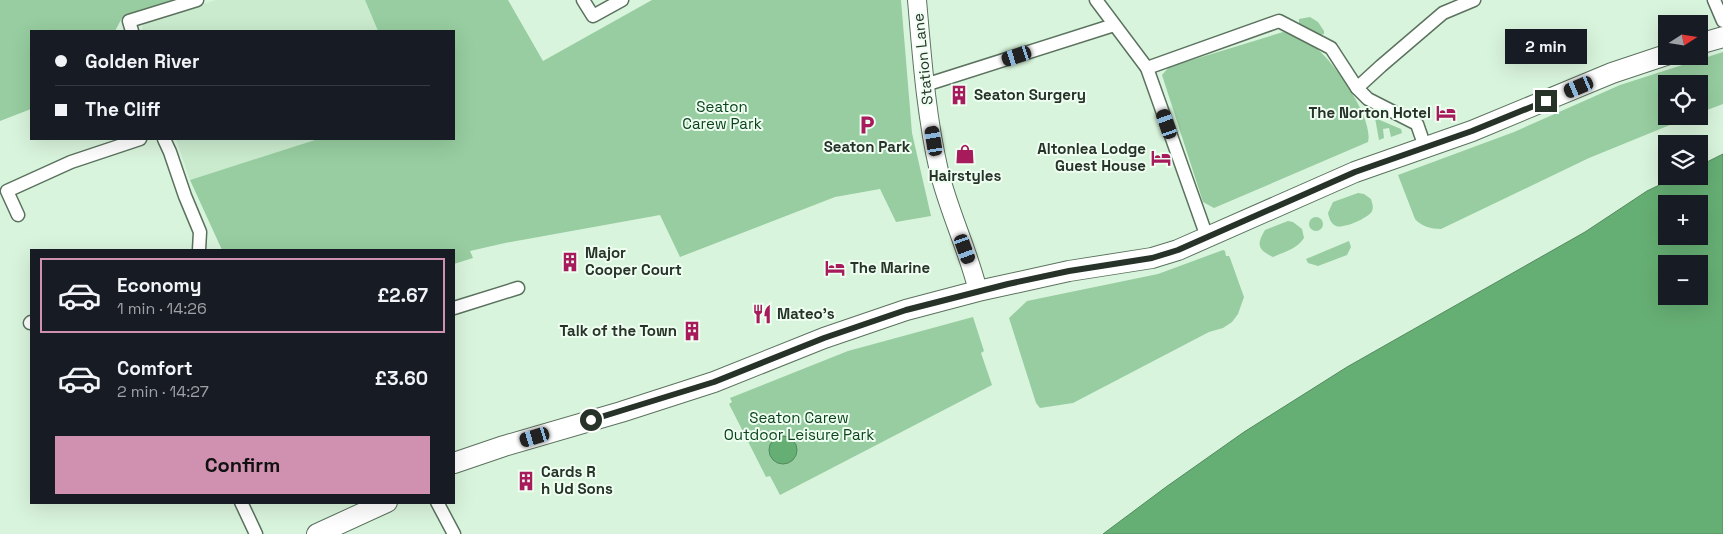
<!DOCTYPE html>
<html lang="en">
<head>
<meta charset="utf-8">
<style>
  body { margin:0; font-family:"Space Grotesk",sans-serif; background:#242831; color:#f1f3f6; height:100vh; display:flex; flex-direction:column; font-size:19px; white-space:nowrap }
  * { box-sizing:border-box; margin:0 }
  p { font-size:16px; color:#9ea1a6 }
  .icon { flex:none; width:28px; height:28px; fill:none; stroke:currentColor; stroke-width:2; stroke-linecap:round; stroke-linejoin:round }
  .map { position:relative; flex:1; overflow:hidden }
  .drawer { position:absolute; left:30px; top:249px; width:425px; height:255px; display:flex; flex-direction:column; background:#171b24; border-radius:0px; box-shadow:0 5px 20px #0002 }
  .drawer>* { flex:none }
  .banner { position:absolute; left:30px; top:30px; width:425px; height:110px; border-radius:0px; box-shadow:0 5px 20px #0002; display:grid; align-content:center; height:110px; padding:0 25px; background:#171b24 }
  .needle { width:32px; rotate:78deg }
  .fabs { position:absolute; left:1658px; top:15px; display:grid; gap:10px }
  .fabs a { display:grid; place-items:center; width:50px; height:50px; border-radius:0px; background:#171b24; box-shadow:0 5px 20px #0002; font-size:25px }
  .end { position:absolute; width:22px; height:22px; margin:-11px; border:6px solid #273229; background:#fff; box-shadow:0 0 0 2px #fff }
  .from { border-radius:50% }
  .bubble { position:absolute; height:35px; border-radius:0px; background:#171b24; box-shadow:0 5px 20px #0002; font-size:16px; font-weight:800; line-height:35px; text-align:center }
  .car { position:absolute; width:15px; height:30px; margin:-15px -8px; border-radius:6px; box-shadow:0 0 4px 1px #0007; background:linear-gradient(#222 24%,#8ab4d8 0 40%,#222 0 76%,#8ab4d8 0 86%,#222 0) }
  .banner b { display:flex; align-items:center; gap:18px; height:48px; font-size:19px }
  .banner b+b { border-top:1px solid #363941 }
  .banner i { width:12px; height:12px; background:#f1f3f6 }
  ul { padding:9px 0 0; list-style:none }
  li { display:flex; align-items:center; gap:15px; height:75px; margin:0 10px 8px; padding:0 15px; border:2px solid transparent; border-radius:0px }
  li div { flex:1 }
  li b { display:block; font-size:19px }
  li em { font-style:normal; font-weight:800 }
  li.current { border-color:#d091b1 }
  li>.icon { width:45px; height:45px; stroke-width:1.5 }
  .action { display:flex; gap:10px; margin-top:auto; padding:10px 25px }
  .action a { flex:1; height:58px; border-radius:0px; background:#d091b1; color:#111; font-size:20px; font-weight:800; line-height:58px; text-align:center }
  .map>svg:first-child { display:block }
</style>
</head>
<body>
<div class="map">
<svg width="1723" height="534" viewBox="0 0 1723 534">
  <rect width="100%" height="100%" fill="#d9f4dc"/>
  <!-- built -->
  <g fill="#caebce">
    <path d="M216 0H365L378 31H141L144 23Z"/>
    <path d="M176 139H318L190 180Z"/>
  </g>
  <!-- green -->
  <g fill="#97cda0">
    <path d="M0 0H179L122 18 115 31H31V109L0 121Z"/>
    <path d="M365 0H508L543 61 652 0H901L912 133 931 216 896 222 880 189 835 197 680 257 660 215 505 243 470 251 473 258 454 264V250H222L190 180 318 139H454V31H378Z"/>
    <path d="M1310 17 1318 22 1324 31V34L1321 35 1299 23V19Z"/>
    <path d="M1283 32C1296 36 1307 41 1317 49 1335 63 1374 119 1368 142L1214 208 1203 202 1162 75 1169 67Z"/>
    <path d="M1723 52V104L1699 113V84H1666V116H1692L1589 158 1441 229C1431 229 1421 226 1415 219L1398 175 1514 132 1620 85Z"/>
    <path d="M1375 118 1401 129 1402 133 1391 137 1389 128 1383 129 1384 138 1379 140Z"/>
    <path d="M1358 193 1364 194 1371 199C1372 203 1374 207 1372 211 1369 218 1343 229 1336 226 1331 224 1329 218 1328 213L1333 202Z"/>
    <circle cx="1316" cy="224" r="7"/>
    <path d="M1288 221 1293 222 1302 229 1304 238C1297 249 1284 252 1273 257 1258 250 1256 245 1265 230Z"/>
    <path d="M1349 241 1351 247 1347 255 1318 266 1308 263 1306 259Z"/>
    <path d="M1223 250 1225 251 1226 256H1229L1230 258 1244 297 1238 314 1232 322 1223 328 1209 332 1073 403 1040 408 1036 403 1009 318 1027 301 1158 274Z"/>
    <path d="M973 317 984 351 981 353 992 385 780 495 770 476 766 477 729 404 732 402 730 398 848 351Z"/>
  </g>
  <!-- water -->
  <g fill="#66af74" stroke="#538a5e" fill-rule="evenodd">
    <path d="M1723 154V534H1103L1166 487 1244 432 1347 367 1585 232 1647 191 1678 176H1699V166ZM1666 204H1699V236H1666ZM1666 264H1699V296H1666Z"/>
    <circle cx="783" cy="450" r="14"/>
  </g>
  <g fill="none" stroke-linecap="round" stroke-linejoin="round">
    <defs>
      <g id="street">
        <path d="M583 0 593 16 622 0"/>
        <path d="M1096 0 1147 68 1207 237"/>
        <path d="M1714 0 1723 21"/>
        <path d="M132 31 129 21 197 0"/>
        <path d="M1147 68 1279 21 1331 48 1357 88 1368 99 1417 124 1425 147"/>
        <path d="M925 85 1114 25"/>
        <path d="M1357 88 1381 66 1443 13 1474 0"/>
        <path d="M164 139 170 152 185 196 200 232 199 250"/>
        <path d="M18 215 7 191 71 162 140 139"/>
        <path d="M454 308 518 288"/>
        <path d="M30 323 31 322"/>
        <path d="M241 502 256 534"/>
        <path d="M437 502 454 534"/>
      </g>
      <path id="secondary" d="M917 0C922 57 926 115 939 171 949 212 968 250 978 291"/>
      <g id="primary">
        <path d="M1699 44 1723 37"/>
        <path d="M454 463 504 446 621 412 714 382 824 338 906 310 978 291 1069 271 1152 258 1178 250 1355 172 1472 131 1612 73 1666 55"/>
        <path d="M317 534 387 502"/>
      </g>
    </defs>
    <!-- street casing -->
    <use href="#street" stroke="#5a725e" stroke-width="15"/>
    <!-- secondary casing -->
    <use href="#secondary" stroke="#5a725e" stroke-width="20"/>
    <!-- primary casing -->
    <use href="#primary" stroke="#5a725e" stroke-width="22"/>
    <!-- street -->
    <use href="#street" stroke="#fff" stroke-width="12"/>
    <!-- secondary -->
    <use href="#secondary" stroke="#fff" stroke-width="18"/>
    <!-- primary -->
    <use href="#primary" stroke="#fff" stroke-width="20"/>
  </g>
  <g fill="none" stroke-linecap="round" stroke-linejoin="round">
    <!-- route -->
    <path stroke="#273229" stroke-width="6" d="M591 420 714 382 824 338 906 310 1008 284 1069 271 1152 258 1178 250 1355 172 1472 131 1546 101"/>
  </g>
  <!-- icons -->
  <defs>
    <symbol id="building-bare" viewBox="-9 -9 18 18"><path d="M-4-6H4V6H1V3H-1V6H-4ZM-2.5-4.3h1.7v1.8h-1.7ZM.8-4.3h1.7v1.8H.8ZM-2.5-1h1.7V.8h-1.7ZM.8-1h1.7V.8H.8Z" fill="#a71a5c" stroke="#eefef0" stroke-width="2.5" paint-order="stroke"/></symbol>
    <symbol id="hotel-bare" viewBox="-9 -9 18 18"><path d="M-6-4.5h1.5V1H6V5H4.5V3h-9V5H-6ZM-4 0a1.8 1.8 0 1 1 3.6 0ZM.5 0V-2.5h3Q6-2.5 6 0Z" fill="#a71a5c" stroke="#eefef0" stroke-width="2.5" paint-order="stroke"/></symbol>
    <symbol id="parking-bare" viewBox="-9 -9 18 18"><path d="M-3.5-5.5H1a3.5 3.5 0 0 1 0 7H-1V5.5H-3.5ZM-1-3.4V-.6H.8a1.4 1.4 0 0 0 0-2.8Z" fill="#a71a5c" stroke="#eefef0" stroke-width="2.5" paint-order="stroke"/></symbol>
    <symbol id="shop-bare" viewBox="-9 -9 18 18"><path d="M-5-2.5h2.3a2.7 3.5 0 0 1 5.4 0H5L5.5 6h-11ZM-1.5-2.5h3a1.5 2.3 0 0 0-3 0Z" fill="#a71a5c" stroke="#eefef0" stroke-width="2.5" paint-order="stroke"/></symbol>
    <symbol id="restaurant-bare" viewBox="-9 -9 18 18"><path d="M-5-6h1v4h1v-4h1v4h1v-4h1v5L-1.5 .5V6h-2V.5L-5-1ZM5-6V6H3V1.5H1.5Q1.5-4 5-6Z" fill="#a71a5c" stroke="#eefef0" stroke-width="2.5" paint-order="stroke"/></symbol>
  </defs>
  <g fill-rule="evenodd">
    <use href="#building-bare" x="945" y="81" width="28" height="28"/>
    <use href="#hotel-bare" x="1432" y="99" width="28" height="28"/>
    <use href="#parking-bare" x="853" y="111" width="28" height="28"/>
    <use href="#shop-bare" x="951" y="140" width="28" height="28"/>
    <use href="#hotel-bare" x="1147" y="144" width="28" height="28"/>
    <use href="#building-bare" x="556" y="248" width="28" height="28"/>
    <use href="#hotel-bare" x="821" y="254" width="28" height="28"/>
    <use href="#restaurant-bare" x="748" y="300" width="28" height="28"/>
    <use href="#building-bare" x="678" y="317" width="28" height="28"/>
    <use href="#building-bare" x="512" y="467" width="28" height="28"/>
  </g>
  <g text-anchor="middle" stroke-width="4" stroke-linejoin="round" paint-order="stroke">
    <!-- street labels -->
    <g font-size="15" fill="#273229" stroke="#eefef0">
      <text transform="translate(923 59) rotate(-96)" y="5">Station Lane</text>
    </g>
    <!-- poi labels -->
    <g font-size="15" font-weight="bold" fill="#273229" stroke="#eefef0" text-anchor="start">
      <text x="974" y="100">Seaton Surgery</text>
      <text x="1431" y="118" text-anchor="end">The Norton Hotel</text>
      <text x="867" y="152" text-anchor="middle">Seaton Park</text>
      <text x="1146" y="154" text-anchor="end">Altonlea Lodge<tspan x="1146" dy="17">Guest House</tspan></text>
      <text x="965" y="181" text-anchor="middle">Hairstyles</text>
      <text x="585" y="258">Major<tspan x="585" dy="17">Cooper Court</tspan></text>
      <text x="850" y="273">The Marine</text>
      <text x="777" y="319">Mateo's</text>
      <text x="677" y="336" text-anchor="end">Talk of the Town</text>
      <text x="541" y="477">Cards R<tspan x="541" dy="17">h Ud Sons</tspan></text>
    </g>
    <!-- park labels -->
    <g font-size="15" fill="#0a431c" stroke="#eefef0">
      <text x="722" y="112">Seaton<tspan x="722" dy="17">Carew Park</tspan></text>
      <text x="799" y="423">Seaton Carew<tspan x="799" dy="17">Outdoor Leisure Park</tspan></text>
    </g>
  </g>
</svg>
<div class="fabs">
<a><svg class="needle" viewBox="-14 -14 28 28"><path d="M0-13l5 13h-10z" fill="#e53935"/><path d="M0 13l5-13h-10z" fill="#9ea1a6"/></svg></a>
<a><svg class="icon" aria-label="locate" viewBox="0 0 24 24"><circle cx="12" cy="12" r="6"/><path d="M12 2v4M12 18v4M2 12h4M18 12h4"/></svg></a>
<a><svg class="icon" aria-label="layers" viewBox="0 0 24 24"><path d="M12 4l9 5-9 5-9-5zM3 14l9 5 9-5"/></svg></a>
<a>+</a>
<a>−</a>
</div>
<i class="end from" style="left:591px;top:420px"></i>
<i class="end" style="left:1546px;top:101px"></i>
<div class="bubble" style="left:1505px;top:29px;width:82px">2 min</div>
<i class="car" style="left:1017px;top:56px;rotate:252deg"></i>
<i class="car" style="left:1579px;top:87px;rotate:247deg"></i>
<i class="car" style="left:1167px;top:124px;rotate:341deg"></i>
<i class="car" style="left:934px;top:141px;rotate:351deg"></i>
<i class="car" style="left:965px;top:249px;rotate:160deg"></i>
<i class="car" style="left:535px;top:437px;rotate:253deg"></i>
<div class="banner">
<b><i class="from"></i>Golden River</b>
<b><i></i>The Cliff</b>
</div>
<section class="drawer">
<ul>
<li class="current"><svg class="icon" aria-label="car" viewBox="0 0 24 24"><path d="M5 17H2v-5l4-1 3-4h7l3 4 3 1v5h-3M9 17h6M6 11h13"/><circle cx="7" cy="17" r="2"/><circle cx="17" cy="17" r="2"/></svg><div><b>Economy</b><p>1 min · 14:26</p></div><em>£2.67</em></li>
<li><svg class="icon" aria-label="car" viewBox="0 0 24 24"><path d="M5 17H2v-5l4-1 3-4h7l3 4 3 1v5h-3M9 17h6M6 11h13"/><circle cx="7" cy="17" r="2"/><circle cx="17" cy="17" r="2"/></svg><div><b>Comfort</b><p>2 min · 14:27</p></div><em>£3.60</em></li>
</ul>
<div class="action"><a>Confirm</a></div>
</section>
</div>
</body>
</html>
